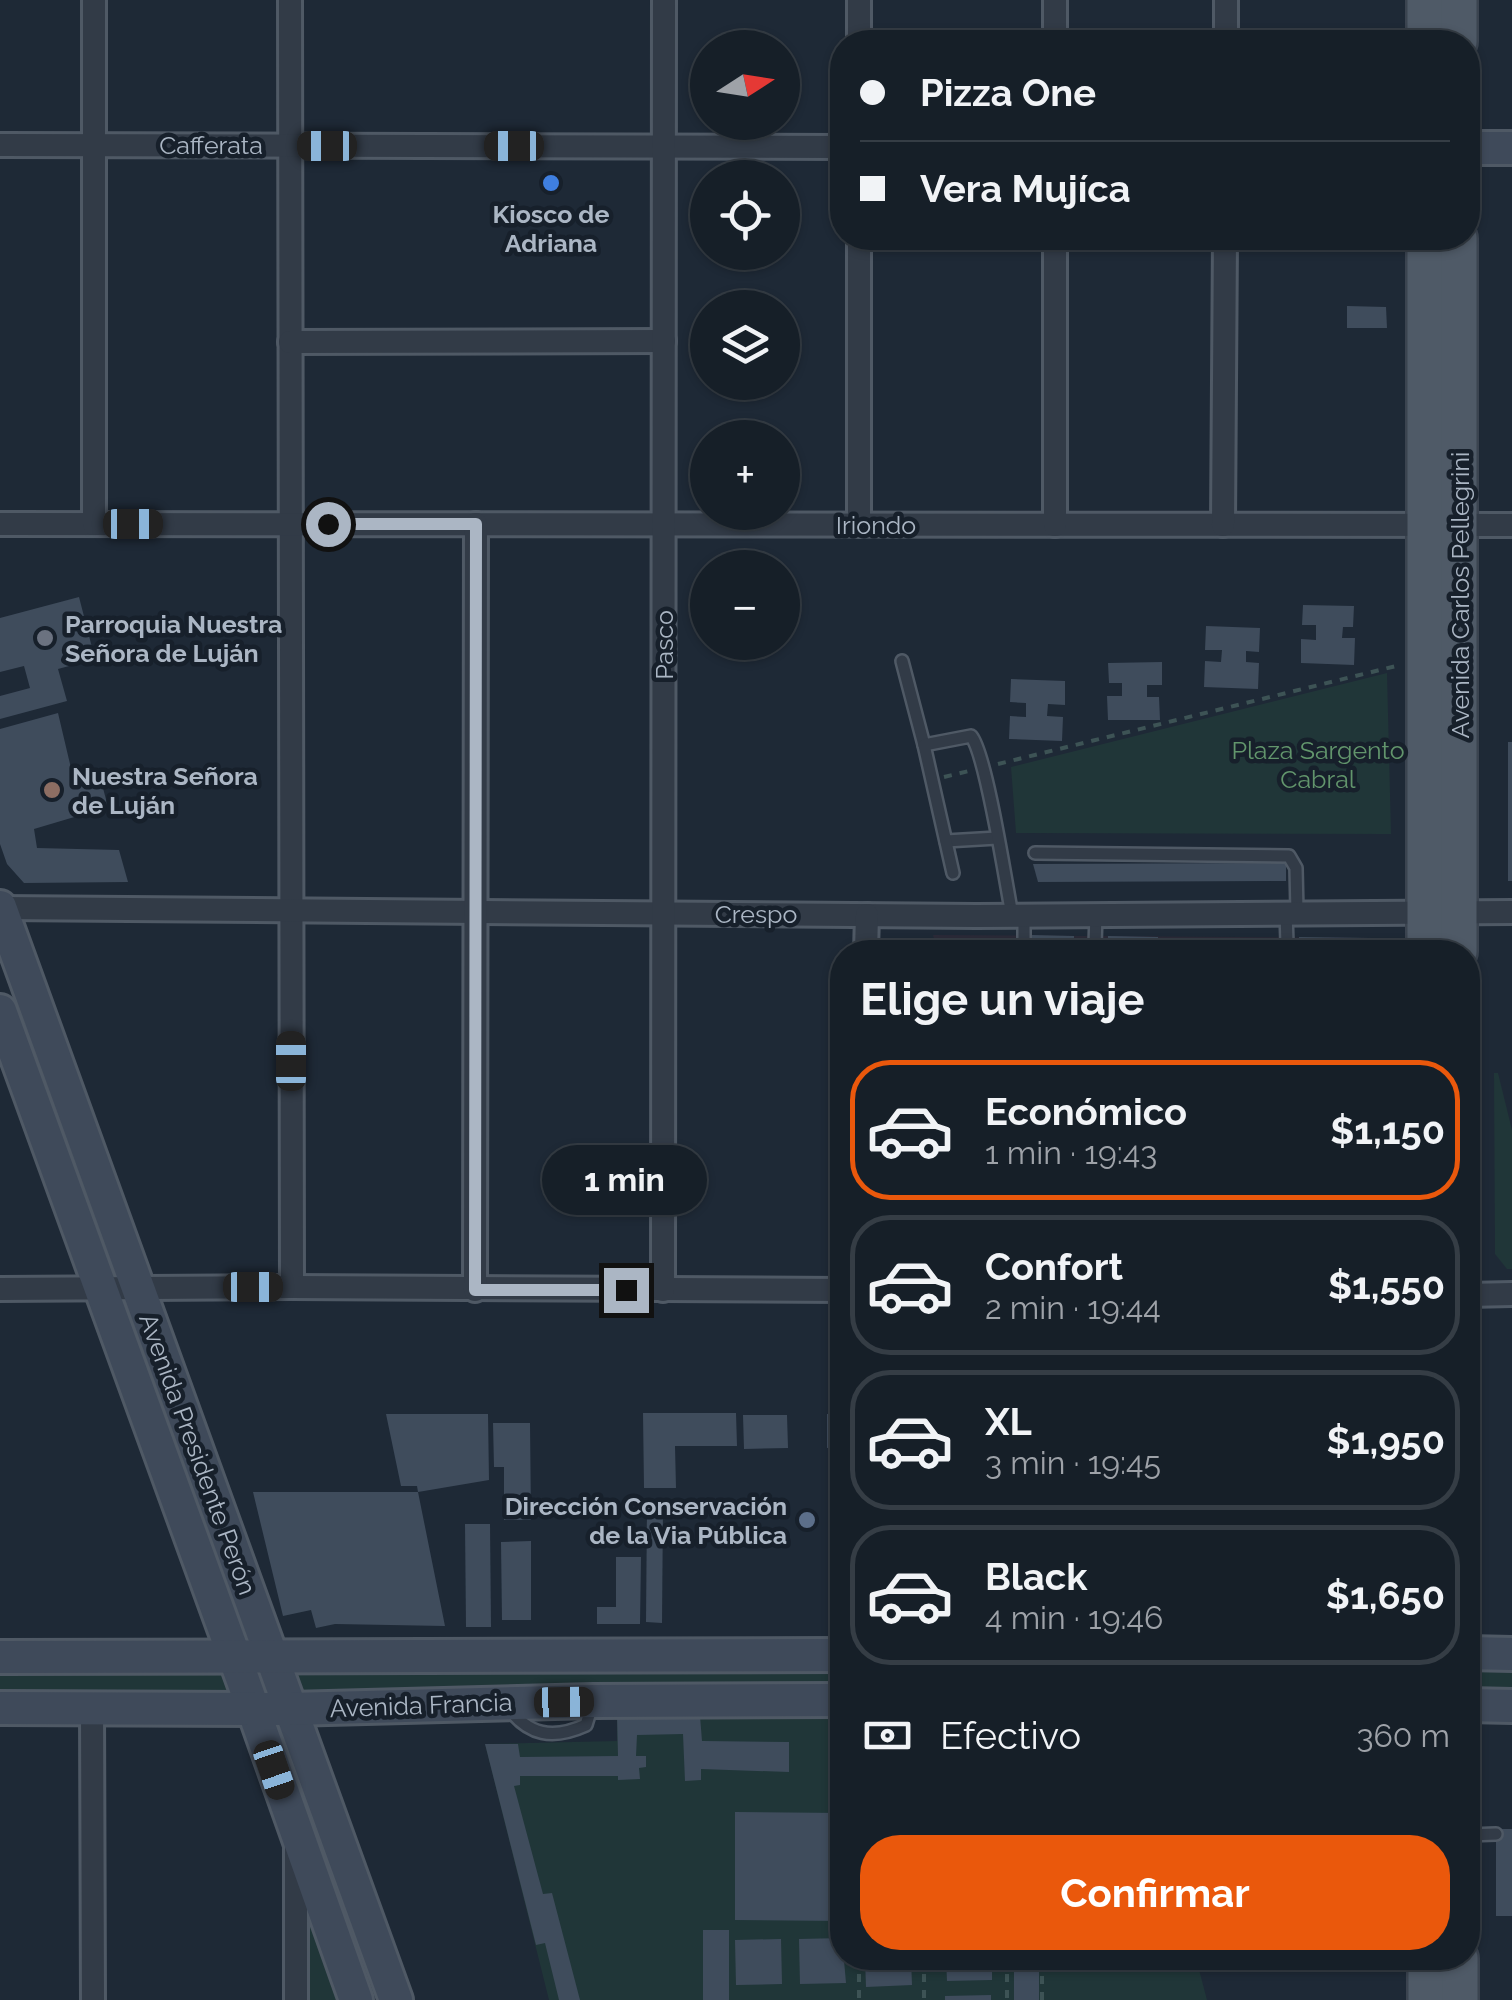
<!DOCTYPE html>
<html lang="es">
<head>
<meta charset="utf-8">
<style>
  body { margin:0; font-family:Raleway,sans-serif; background:#232c34; color:#f1f3f6; height:100vh; display:flex; flex-direction:column; font-size:38px; white-space:nowrap }
  * { box-sizing:border-box; margin:0 }
  p { font-size:32px; color:#9ea2a8 }
  .icon { flex:none; width:55px; height:55px; fill:none; stroke:currentColor; stroke-width:2; stroke-linecap:round; stroke-linejoin:round }
  .map { position:relative; flex:1; overflow:hidden }
  .drawer { position:absolute; left:830px; top:940px; width:650px; height:1030px; display:flex; flex-direction:column; background:#161f28; border-radius:40px; box-shadow:0 2px 8px #0004,0 0 0 2px #353d45 }
  .drawer>* { flex:none }
  .hud { position:absolute; left:830px; top:30px; width:650px; height:220px; border-radius:40px; box-shadow:0 2px 8px #0004,0 0 0 2px #353d45; display:grid; align-content:center; height:220px; padding:0 30px; background:#161f28 }
  .needle { width:65px; rotate:78deg }
  .buttons { position:absolute; left:690px; top:30px; display:grid; gap:20px }
  .buttons a { display:grid; place-items:center; width:110px; height:110px; border-radius:50%; background:#161f28; box-shadow:0 2px 8px #0004,0 0 0 2px #353d45; font-size:50px }
  .end { position:absolute; width:45px; height:45px; margin:-22px; border:12px solid #abb6c4; background:#111; box-shadow:0 0 0 5px #111 }
  .from { border-radius:50% }
  .bubble { position:absolute; height:70px; border-radius:35px; background:#161f28; box-shadow:0 2px 8px #0004,0 0 0 2px #353d45; font-size:32px; font-weight:700; line-height:70px; text-align:center }
  .car { position:absolute; width:30px; height:60px; margin:-30px -15px; border-radius:12px; box-shadow:0 0 8px 2px #0007; background:linear-gradient(#222 24%,#8ab4d8 0 40%,#222 0 76%,#8ab4d8 0 86%,#222 0) }
  .hud b { display:flex; align-items:center; gap:35px; height:95px; font-size:38px }
  .hud b+b { border-top:2px solid #353d45 }
  .hud i { width:25px; height:25px; background:#f1f3f6 }
  ul { padding:0; list-style:none }
  li { display:flex; align-items:center; gap:30px; height:140px; margin:0 20px 15px; padding:0 10px; border:5px solid #353d45; border-radius:40px }
  li div { flex:1 }
  li b { display:block; font-size:38px }
  li em { font-style:normal; font-weight:700 }
  li.active { border-color:#ea580c }
  li>.icon { width:90px; height:90px; stroke-width:1.5 }
  h2 { padding:0 30px; font-size:45px; line-height:120px }
  .pay { display:flex; align-items:center; gap:25px; height:110px; padding:0 30px; font-size:38px }
  .pay p { margin-inline-start:auto }
  .cta { display:flex; gap:20px; margin-top:auto; padding:20px 30px }
  .cta a { flex:1; height:115px; border-radius:40px; background:#ea580c; color:#fff; font-size:40px; font-weight:700; line-height:115px; text-align:center }
  .map>svg:first-child { display:block }
</style>
</head>
<body>
<div class="map">
<svg width="1512" height="2000" viewBox="0 0 1512 2000">
  <rect width="100%" height="100%" fill="#1e2936"/>
  <!-- medical -->
  <path fill="#2b2a38" d="M933 935 1373 938V952H937Z"/>
  <!-- green -->
  <g fill="#203638">
    <path d="M1387 673 1391 834 1016 833 1011 767Z"/>
    <path d="M1494 1073H1498L1512 1130V1269H1507L1495 1254Z"/>
    <path d="M1468 1653 1512 1654V1706L1468 1705Z"/>
    <path d="M842 1655V1700L0 1708V1657Z"/>
    <path d="M617 1715 842 1718V1958H1196L1207 2000H549L485 1744 617 1741Z"/>
    <path d="M305 1910H310L345 2000H303Z"/>
  </g>
  <!-- building -->
  <g fill="#3f4c5c">
    <path d="M1347 306 1386 307 1387 328H1347Z"/>
    <path d="M79 597 95 659 58 669 67 701 0 719V696L30 688 24 666 0 672V618Z"/>
    <path d="M1303 605 1354 606 1353 627H1343L1342 638H1355L1354 665 1301 663V639L1316 640V625H1302Z"/>
    <path d="M1206 626 1260 628 1259 652 1246 651V662L1259 663 1258 689 1204 687 1205 661 1221 662 1222 650H1205Z"/>
    <path d="M1162 662V685H1147V697H1159L1160 720H1108L1107 696H1122V683H1109L1108 663Z"/>
    <path d="M1011 679 1065 681V705L1048 704 1047 716 1063 717 1062 741 1009 739 1010 716 1026 717V703L1010 702Z"/>
    <path d="M58 713 74 781 99 773 108 807 34 829 37 848 119 850 128 882 24 883 7 864 0 844V729Z"/>
    <rect x="1508" y="742" width="4" height="139"/>
    <path d="M1286 863V881L1038 882 1033 864Z"/>
    <path d="M1032 935 1074 936V952H1032Z"/>
    <path d="M1108 936 1158 937V952H1108Z"/>
    <path d="M1299 937 1373 938V952H1299Z"/>
    <rect x="1231" y="939" width="43" height="13"/>
    <path d="M643 1413H736L737 1446H675L676 1488H644Z"/>
    <path d="M842 1413V1447L827 1448V1414Z"/>
    <path d="M386 1414H488L489 1480 418 1492 445 1626 335 1624 316 1628 311 1610 283 1616 253 1492H418L417 1486H401Z"/>
    <path d="M743 1415H787L788 1448 744 1449Z"/>
    <path d="M493 1423H530L531 1520H504V1467H494Z"/>
    <path d="M647 1506H663L662 1623 646 1622Z"/>
    <path d="M465 1524H490L491 1627H466Z"/>
    <path d="M531 1541V1620H502L501 1542Z"/>
    <path d="M616 1557H641L640 1624H597V1607H616Z"/>
    <path d="M617 1715 700 1716 702 1741 789 1742V1772L701 1769V1780L685 1781 683 1734 637 1735 636 1756H646V1767L639 1768 640 1779 618 1780V1776H520V1785L514 1786 543 1894 552 1893 580 2000H559L545 1943 536 1945 485 1744H518L520 1757 618 1756Z"/>
    <path d="M735 1812 842 1813V1921L735 1920Z"/>
    <rect x="1496" y="1829" width="16" height="87"/>
    <rect x="703" y="1930" width="26" height="70"/>
    <path d="M842 1938 846 1983 800 1984 799 1939Z"/>
    <path d="M781 1939 782 1984 736 1985 735 1940Z"/>
    <path d="M865 1958H911L912 1985 866 1987Z"/>
    <path d="M946 1958H992V1980L947 1981Z"/>
    <rect x="1014" y="1958" width="25" height="42"/>
    <path d="M991 1995V2000H945V1996Z"/>
  </g>
  <g fill="none" stroke-linecap="round" stroke-linejoin="round">
    <defs>
      <g id="lane">
        <path d="M902 661 924 745"/>
        <path d="M946 841 997 838"/>
        <path d="M1035 853 1289 856 1296 868 1297 912"/>
        <path d="M953 873 924 745 971 736C986 753 1006 884 1012 915"/>
        <path d="M1096 914 1095 945 1102 950H1108"/>
        <path d="M1024 915V952"/>
        <path d="M1158 950H1231"/>
        <path d="M1274 950 1285 947 1287 944 1286 912"/>
        <path d="M507 1706C528 1736 553 1740 586 1725L592 1705"/>
        <path d="M1468 1835 1496 1834"/>
      </g>
      <g id="street">
        <path d="M290 0 292 1287"/>
        <path d="M859 42V0"/>
        <path d="M1055 42V0"/>
        <path d="M1226 42V0"/>
        <path d="M0 145 842 147"/>
        <path d="M290 342 664 341"/>
        <path d="M0 524 1512 525"/>
        <path d="M94 524V0"/>
        <path d="M859 525V238"/>
        <path d="M1055 525V238"/>
        <path d="M1223 525 1225 238"/>
        <path d="M0 908 976 916 1512 912"/>
        <path d="M866 952 867 915"/>
        <path d="M0 1289 292 1287 842 1290"/>
        <path d="M475 1290 476 524"/>
        <path d="M663 1290 664 0"/>
        <path d="M1468 1295 1512 1294"/>
        <path d="M92 1708 93 2000"/>
        <path d="M296 2000V1849"/>
      </g>
      <g id="secondary">
        <path d="M1468 148H1512"/>
        <path d="M0 907 396 2000"/>
        <path d="M0 1011 244 1683 356 2000"/>
        <path d="M1468 1653 1512 1654"/>
        <path d="M0 1657 842 1655"/>
        <path d="M1468 1705 1512 1706"/>
        <path d="M0 1708 290 1709 593 1701 842 1700"/>
      </g>
      <g id="primary">
        <path d="M1425 0V42"/>
        <path d="M1459 42V0"/>
        <path d="M1425 238V952"/>
        <path d="M1459 238V952"/>
        <path d="M1426 1958V2000"/>
        <path d="M1460 1958V2000"/>
      </g>
    </defs>
    <!-- lane casing -->
    <use href="#lane" stroke="#4f5965" stroke-width="16"/>
    <!-- street casing -->
    <use href="#street" stroke="#4f5965" stroke-width="28"/>
    <!-- secondary casing -->
    <use href="#secondary" stroke="#4f5965" stroke-width="38"/>
    <!-- primary casing -->
    <use href="#primary" stroke="#3b4450" stroke-width="40"/>
    <!-- path -->
    <g stroke="#3d5355" stroke-width="4" stroke-dasharray="8 8" stroke-linecap="butt">
      <path d="M998 764 1396 666"/>
      <path d="M944 777 969 771"/>
      <path d="M1373 949 1388 948 1397 939"/>
      <path d="M859 1958V2000"/>
      <path d="M924 1958V2000"/>
      <path d="M1007 1958V2000"/>
      <path d="M1042 2000V1958"/>
    </g>
    <!-- lane -->
    <use href="#lane" stroke="#323b47" stroke-width="11"/>
    <!-- street -->
    <use href="#street" stroke="#323b47" stroke-width="22"/>
    <!-- secondary -->
    <use href="#secondary" stroke="#3f4a5a" stroke-width="32"/>
    <!-- primary -->
    <use href="#primary" stroke="#4f5a67" stroke-width="35"/>
  </g>
  <g fill="none" stroke-linecap="round" stroke-linejoin="round">
    <!-- route -->
    <path stroke="#abb6c4" stroke-width="12" d="M328 524H476L475 1290H626"/>
  </g>
  <!-- markers -->
  <circle fill="#3f7fe0" stroke="#17202b" stroke-width="4" cx="551" cy="183" r="10"/>
  <circle fill="#6b7280" stroke="#17202b" stroke-width="4" cx="45" cy="638" r="10"/>
  <circle fill="#8d6e63" stroke="#17202b" stroke-width="4" cx="52" cy="790" r="10"/>
  <circle fill="#5c6f8a" stroke="#17202b" stroke-width="4" cx="807" cy="1520" r="10"/>
  <g text-anchor="middle" stroke-width="9" stroke-linejoin="round" paint-order="stroke">
    <!-- street labels -->
    <g font-size="25" fill="#abb6c4" stroke="#17202b">
      <text x="211" y="154">Cafferata</text>
      <text x="876" y="534">Iriondo</text>
      <text transform="translate(1460 595) rotate(-90)" y="9">Avenida Carlos Pellegrini</text>
      <text transform="translate(664 645) rotate(-90)" y="9">Pasco</text>
      <text x="756" y="923">Crespo</text>
      <text transform="translate(198 1454) rotate(70)" y="9">Avenida Presidente Perón</text>
      <text transform="translate(421 1705) rotate(-2)" y="9">Avenida Francia</text>
    </g>
    <!-- poi labels -->
    <g font-size="25" font-weight="bold" fill="#abb6c4" stroke="#17202b" text-anchor="start">
      <text x="551" y="223" text-anchor="middle">Kiosco de<tspan x="551" dy="29">Adriana</tspan></text>
      <text x="65" y="633">Parroquia Nuestra<tspan x="65" dy="29">Señora de Luján</tspan></text>
      <text x="72" y="785">Nuestra Señora<tspan x="72" dy="29">de Luján</tspan></text>
      <text x="787" y="1515" text-anchor="end">Dirección Conservación<tspan x="787" dy="29">de la Via Pública</tspan></text>
    </g>
    <!-- park labels -->
    <g font-size="25" fill="#62956c" stroke="#17202b">
      <text x="1318" y="759">Plaza Sargento<tspan x="1318" dy="29">Cabral</tspan></text>
    </g>
  </g>
</svg>
<div class="buttons">
<a><svg class="needle" viewBox="-14 -14 28 28"><path d="M0-13l5 13h-10z" fill="#e53935"/><path d="M0 13l5-13h-10z" fill="#9ea2a8"/></svg></a>
<a><svg class="icon" aria-label="locate" viewBox="0 0 24 24"><circle cx="12" cy="12" r="6"/><path d="M12 2v4M12 18v4M2 12h4M18 12h4"/></svg></a>
<a><svg class="icon" aria-label="layers" viewBox="0 0 24 24"><path d="M12 4l9 5-9 5-9-5zM3 14l9 5 9-5"/></svg></a>
<a>+</a>
<a>−</a>
</div>
<i class="end from" style="left:328px;top:524px"></i>
<i class="end" style="left:626px;top:1290px"></i>
<div class="bubble" style="left:542px;top:1145px;width:165px">1 min</div>
<i class="car" style="left:327px;top:146px;rotate:270deg"></i>
<i class="car" style="left:514px;top:146px;rotate:270deg"></i>
<i class="car" style="left:133px;top:524px;rotate:90deg"></i>
<i class="car" style="left:291px;top:1061px;rotate:0deg"></i>
<i class="car" style="left:253px;top:1287px;rotate:90deg"></i>
<i class="car" style="left:564px;top:1702px;rotate:89deg"></i>
<i class="car" style="left:274px;top:1770px;rotate:161deg"></i>
<div class="hud">
<b><i class="from"></i>Pizza One</b>
<b><i></i>Vera Mujíca</b>
</div>
<section class="drawer">
<h2>Elige un viaje</h2>
<ul>
<li class="active"><svg class="icon" aria-label="car" viewBox="0 0 24 24"><path d="M5 17H2v-5l4-1 3-4h7l3 4 3 1v5h-3M9 17h6M6 11h13"/><circle cx="7" cy="17" r="2"/><circle cx="17" cy="17" r="2"/></svg><div><b>Económico</b><p>1 min · 19:43</p></div><em>$1,150</em></li>
<li><svg class="icon" aria-label="car" viewBox="0 0 24 24"><path d="M5 17H2v-5l4-1 3-4h7l3 4 3 1v5h-3M9 17h6M6 11h13"/><circle cx="7" cy="17" r="2"/><circle cx="17" cy="17" r="2"/></svg><div><b>Confort</b><p>2 min · 19:44</p></div><em>$1,550</em></li>
<li><svg class="icon" aria-label="car" viewBox="0 0 24 24"><path d="M5 17H2v-5l4-1 3-4h7l3 4 3 1v5h-3M9 17h6M6 11h13"/><circle cx="7" cy="17" r="2"/><circle cx="17" cy="17" r="2"/></svg><div><b>XL</b><p>3 min · 19:45</p></div><em>$1,950</em></li>
<li><svg class="icon" aria-label="car" viewBox="0 0 24 24"><path d="M5 17H2v-5l4-1 3-4h7l3 4 3 1v5h-3M9 17h6M6 11h13"/><circle cx="7" cy="17" r="2"/><circle cx="17" cy="17" r="2"/></svg><div><b>Black</b><p>4 min · 19:46</p></div><em>$1,650</em></li>
</ul>
<div class="pay"><svg class="icon" aria-label="cash" viewBox="0 0 24 24"><path d="M3 7h18v10H3z"/><circle cx="12" cy="12" r="2"/></svg>Efectivo<p>360 m</p></div>
<div class="cta"><a>Confirmar</a></div>
</section>
</div>
</body>
</html>
